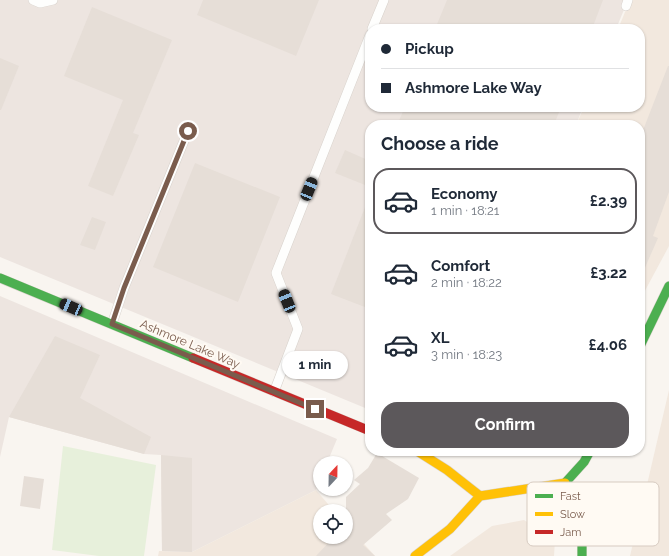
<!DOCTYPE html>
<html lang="en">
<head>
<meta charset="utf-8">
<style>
  body { margin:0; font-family:Raleway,sans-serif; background:#f2f2f3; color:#1f2937; height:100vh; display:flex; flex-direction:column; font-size:15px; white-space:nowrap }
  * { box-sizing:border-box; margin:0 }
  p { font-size:13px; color:#747a83 }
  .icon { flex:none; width:22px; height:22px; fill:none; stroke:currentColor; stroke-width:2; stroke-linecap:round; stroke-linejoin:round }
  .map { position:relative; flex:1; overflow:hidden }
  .sheet { position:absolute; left:365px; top:120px; width:280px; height:336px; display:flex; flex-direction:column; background:#fff; border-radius:16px; box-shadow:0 1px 3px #0004 }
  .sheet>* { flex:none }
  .hud { position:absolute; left:365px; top:24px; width:280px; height:88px; border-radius:16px; box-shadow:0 1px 3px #0004; display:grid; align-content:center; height:88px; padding:0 16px; background:#fff }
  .needle { width:26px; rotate:22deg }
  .tools { position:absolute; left:313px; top:456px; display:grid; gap:8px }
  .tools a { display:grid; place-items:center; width:40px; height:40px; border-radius:50%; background:#fff; box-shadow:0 1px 3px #0004; font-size:20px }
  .end { position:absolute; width:18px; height:18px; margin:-9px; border:5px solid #7a5c4d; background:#fff; box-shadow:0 0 0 2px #fff }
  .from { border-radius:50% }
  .bubble { position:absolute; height:28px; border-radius:14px; background:#fff; box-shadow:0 1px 3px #0004; font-size:13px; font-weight:700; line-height:28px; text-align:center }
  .car { position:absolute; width:12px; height:24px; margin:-12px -6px; border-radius:5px; box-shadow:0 0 3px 1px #0007; background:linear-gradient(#222 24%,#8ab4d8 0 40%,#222 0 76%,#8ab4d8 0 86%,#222 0) }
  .hud b { display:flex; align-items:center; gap:14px; height:38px; font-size:15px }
  .hud b+b { border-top:1px solid #e0e1e3 }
  .hud i { width:10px; height:10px; background:#1f2937 }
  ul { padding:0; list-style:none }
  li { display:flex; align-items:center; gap:12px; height:66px; margin:0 8px 6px; padding:0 8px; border:2px solid transparent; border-radius:16px }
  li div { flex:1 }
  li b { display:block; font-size:15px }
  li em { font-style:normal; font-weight:700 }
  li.current { border-color:#5c585b }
  li>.icon { width:36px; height:36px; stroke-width:1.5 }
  h2 { padding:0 16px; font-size:18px; line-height:48px }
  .cta { display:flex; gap:8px; margin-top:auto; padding:8px 16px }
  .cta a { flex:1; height:46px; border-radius:16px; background:#5c585b; color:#fff; font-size:16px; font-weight:700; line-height:46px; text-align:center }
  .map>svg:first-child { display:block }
</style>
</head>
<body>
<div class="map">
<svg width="669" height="556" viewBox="0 0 669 556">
  <rect width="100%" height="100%" fill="#f9f5f0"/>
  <!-- residential -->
  <g fill="#f2e8de">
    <path d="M630 0H669V246L640 300V125H576L584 107H640V29H618Z"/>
    <path d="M669 390V556H630L646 489Z"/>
    <path d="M316 490 334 511H320V537H346V524L375 556H158L159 551 192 552Z"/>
    <path d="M524 520 555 539 554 556H450L492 526Z"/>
  </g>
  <!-- industrial -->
  <g fill="#ede5e0">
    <path d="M0 0H628L616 29H370V107H583L576 125H370V410L0 257Z"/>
    <path d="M0 296 337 439 327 463H320V480L316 490 192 552 162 551 161 455 144 454 9 417 0 457Z"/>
  </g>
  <!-- green -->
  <path fill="#e7f0db" d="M63 446 156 465 144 556H99L52 550Z"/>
  <!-- building -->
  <g fill="#e6ded7">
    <path d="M203 0H319L296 56 197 15Z"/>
    <path d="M447 0H603L592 29H435Z"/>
    <path d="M92 7 172 40 133 133 139 135 113 196 88 186 123 100 64 76Z"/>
    <path d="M0 58 19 66 1 110H0Z"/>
    <path d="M668 66H669V192L653 236 658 238 640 279V138Z"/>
    <path d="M405 107H561L554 125H397Z"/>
    <path d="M345 150 370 161V187L335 173Z"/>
    <path d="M195 163 280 197 238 302 153 267Z"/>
    <path d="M369 197H370V309L331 294Z"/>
    <path d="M92 217 106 222 95 250 80 245Z"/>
    <path d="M55 336 100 355 80 398 151 437 144 454 9 417Z"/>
    <path d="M377 453 419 478 408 499 386 514 392 520 363 545 375 556H316L334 537H346V497L360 484 354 480 368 468Z"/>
    <path d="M161 455 192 458V552L162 551Z"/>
    <path d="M24 476 44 479 40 509 20 506Z"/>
  </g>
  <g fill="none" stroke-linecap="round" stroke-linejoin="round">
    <defs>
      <g id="lane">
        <path d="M33 0 40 3 53 0"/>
        <path d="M626 6 628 0"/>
        <path d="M372 29 384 0"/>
        <path d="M112 324 124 288 188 131"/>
        <path d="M274 392 298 329 276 273 370 35"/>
      </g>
      <g id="fast">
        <path d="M0 278 193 358"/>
        <path d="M640 346 669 286"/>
        <path d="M582 556V530L565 483 584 462 590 451"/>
      </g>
      <g id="slow">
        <path d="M417 451 447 470 480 496"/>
        <path d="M415 556 450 529 480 496 565 483"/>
      </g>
      <path id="jam" d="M193 358 370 431"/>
    </defs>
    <!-- lane casing -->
    <use href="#lane" stroke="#d7d1cb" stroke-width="10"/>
    <!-- fast casing -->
    <use href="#fast" stroke="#d9d2cb" stroke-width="10"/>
    <!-- slow casing -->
    <use href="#slow" stroke="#d9d2cb" stroke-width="10"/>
    <!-- jam casing -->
    <use href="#jam" stroke="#d9d2cb" stroke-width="10"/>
    <!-- lane -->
    <use href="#lane" stroke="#fefefd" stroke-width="9"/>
    <!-- fast -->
    <use href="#fast" stroke="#4caf50" stroke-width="9"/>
    <!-- slow -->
    <use href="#slow" stroke="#ffc107" stroke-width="9"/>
    <!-- jam -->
    <use href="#jam" stroke="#c62828" stroke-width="9"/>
  </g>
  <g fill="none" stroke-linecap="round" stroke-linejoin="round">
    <!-- route -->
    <path stroke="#7a5c4d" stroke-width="5" d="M188 131 124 288 112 324 315 409"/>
  </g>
  <g text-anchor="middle" stroke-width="4" stroke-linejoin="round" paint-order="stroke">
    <!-- street labels -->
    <g font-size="12" fill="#7a5c4d" stroke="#fffaf3">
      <text transform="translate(190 344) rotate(23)" y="4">Ashmore Lake Way</text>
    </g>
  </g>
  <!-- legend -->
  <rect x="527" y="482" width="132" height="64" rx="6" fill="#fffaf3" stroke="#d7cbc1" stroke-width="1"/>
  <rect x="535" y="494" width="18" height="4" fill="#4caf50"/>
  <rect x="535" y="512" width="18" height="4" fill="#ffc107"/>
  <rect x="535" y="530" width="18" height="4" fill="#c62828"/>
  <g font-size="11" fill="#7a5c4d">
    <text x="560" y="500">Fast</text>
    <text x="560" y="518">Slow</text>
    <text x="560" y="536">Jam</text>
  </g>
</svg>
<div class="tools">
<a><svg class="needle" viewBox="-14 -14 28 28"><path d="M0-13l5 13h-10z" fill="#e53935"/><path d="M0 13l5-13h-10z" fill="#747a83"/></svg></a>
<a><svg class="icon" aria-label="locate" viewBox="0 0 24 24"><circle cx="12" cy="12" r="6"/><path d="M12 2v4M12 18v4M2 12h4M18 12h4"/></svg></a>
</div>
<i class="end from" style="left:188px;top:131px"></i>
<i class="end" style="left:315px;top:409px"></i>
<div class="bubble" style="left:282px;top:351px;width:66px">1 min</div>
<i class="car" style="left:309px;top:189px;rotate:22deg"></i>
<i class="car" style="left:287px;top:301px;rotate:338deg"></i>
<i class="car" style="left:71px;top:307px;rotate:293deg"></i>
<div class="hud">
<b><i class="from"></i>Pickup</b>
<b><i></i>Ashmore Lake Way</b>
</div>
<section class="sheet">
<h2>Choose a ride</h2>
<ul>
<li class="current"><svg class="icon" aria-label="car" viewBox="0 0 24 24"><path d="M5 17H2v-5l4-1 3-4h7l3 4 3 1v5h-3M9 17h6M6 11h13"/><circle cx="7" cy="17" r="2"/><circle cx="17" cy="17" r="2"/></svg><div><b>Economy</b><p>1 min · 18:21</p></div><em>£2.39</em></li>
<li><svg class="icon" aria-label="car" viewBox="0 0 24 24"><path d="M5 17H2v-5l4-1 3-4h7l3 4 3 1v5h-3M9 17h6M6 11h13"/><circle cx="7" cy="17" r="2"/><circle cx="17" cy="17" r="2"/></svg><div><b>Comfort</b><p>2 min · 18:22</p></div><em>£3.22</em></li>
<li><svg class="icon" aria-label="car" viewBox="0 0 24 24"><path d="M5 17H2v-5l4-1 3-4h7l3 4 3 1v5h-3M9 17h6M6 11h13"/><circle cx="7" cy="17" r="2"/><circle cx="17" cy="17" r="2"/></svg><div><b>XL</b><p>3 min · 18:23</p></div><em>£4.06</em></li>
</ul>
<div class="cta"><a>Confirm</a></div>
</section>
</div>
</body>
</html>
